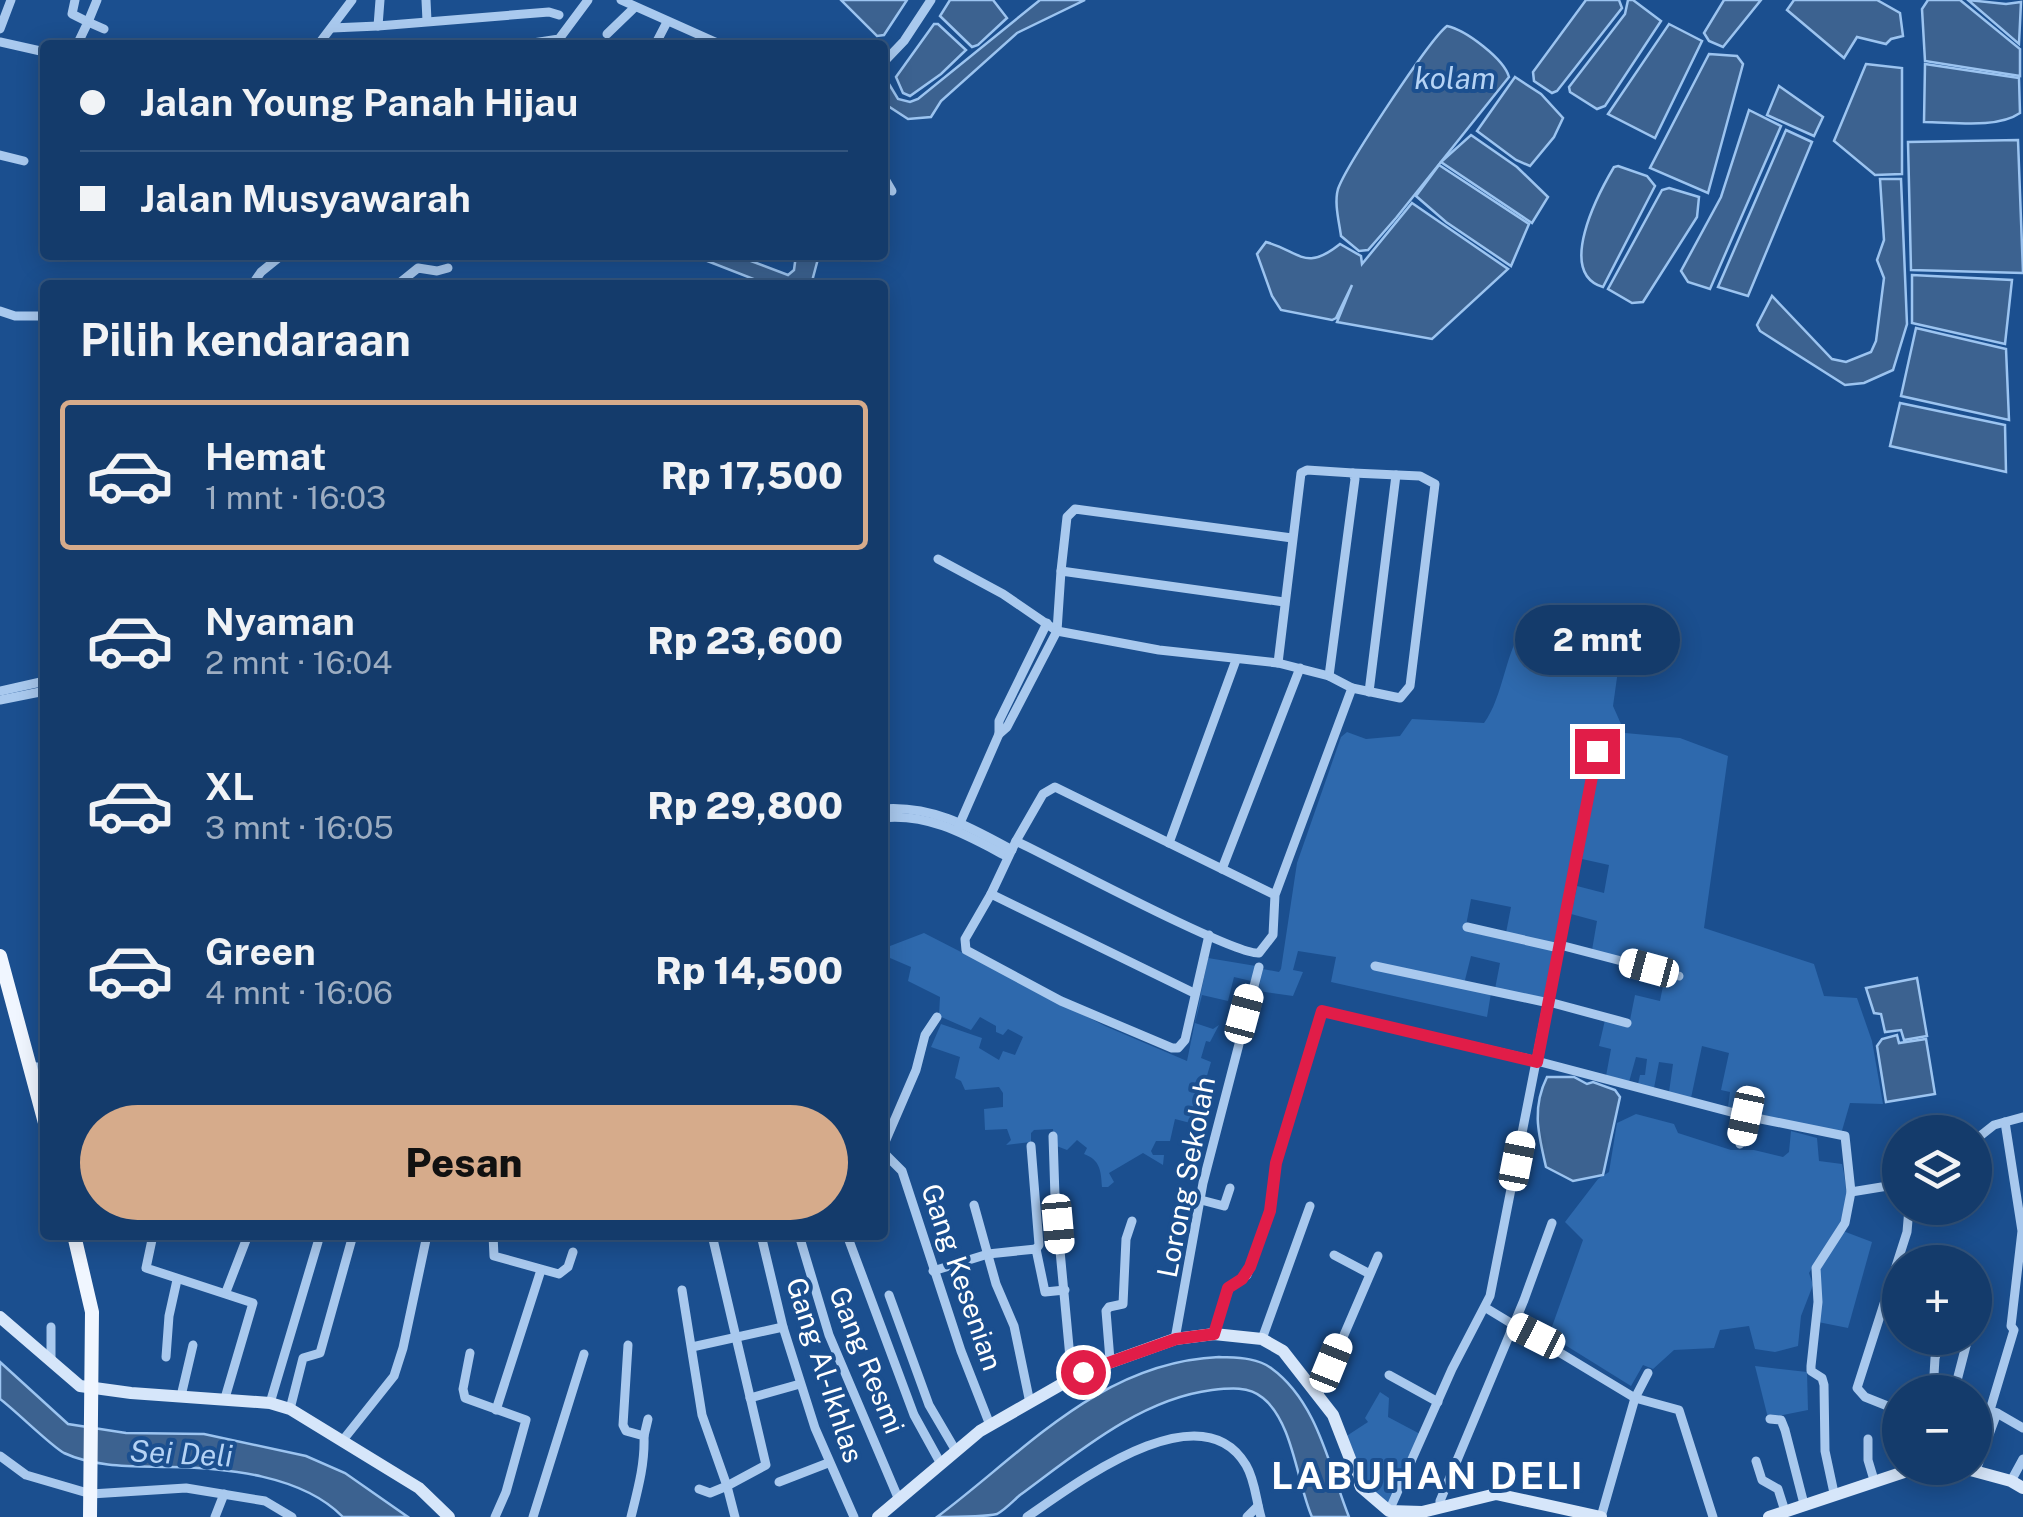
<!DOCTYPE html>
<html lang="id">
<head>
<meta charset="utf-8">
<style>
  body { margin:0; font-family:"Public Sans",sans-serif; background:#214673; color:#f1f3f6; height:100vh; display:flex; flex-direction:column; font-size:38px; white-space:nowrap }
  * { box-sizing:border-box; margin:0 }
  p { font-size:32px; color:#9dadc1 }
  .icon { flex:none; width:55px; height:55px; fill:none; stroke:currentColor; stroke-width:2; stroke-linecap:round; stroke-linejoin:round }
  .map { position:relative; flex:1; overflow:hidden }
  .sheet { position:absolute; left:40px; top:280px; width:848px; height:960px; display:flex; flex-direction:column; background:#143b6b; border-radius:10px; box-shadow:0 5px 25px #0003,0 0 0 2px #33557e }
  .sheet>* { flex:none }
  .guide { position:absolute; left:40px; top:40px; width:848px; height:220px; border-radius:10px; box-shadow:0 5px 25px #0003,0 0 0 2px #33557e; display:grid; align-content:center; height:220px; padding:0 40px; background:#143b6b }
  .buttons { position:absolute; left:1882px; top:1115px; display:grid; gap:20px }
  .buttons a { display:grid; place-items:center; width:110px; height:110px; border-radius:50%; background:#143b6b; box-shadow:0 5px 25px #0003,0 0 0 2px #33557e; font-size:50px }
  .end { position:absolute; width:45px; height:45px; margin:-22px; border:12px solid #e11d48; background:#fff; box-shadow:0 0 0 5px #fff }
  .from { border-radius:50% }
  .bubble { position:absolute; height:70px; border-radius:35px; background:#143b6b; box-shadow:0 5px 25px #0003,0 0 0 2px #33557e; font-size:32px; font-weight:800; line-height:70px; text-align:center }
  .car { position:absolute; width:30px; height:60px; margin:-30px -15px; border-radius:12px; box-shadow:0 0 8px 2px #0007; background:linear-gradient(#fff 24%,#345 0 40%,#fff 0 76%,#345 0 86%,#fff 0) }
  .guide b { display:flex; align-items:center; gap:35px; height:95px; font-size:38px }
  .guide b+b { border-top:2px solid #33557e }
  .guide i { width:25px; height:25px; background:#f1f3f6 }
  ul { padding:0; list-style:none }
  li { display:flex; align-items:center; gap:30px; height:150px; margin:0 20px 15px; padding:0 20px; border:5px solid transparent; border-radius:10px }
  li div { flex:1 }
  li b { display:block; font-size:38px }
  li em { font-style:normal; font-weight:800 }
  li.selected { border-color:#d6ab8b }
  li>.icon { width:90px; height:90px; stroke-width:1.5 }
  h2 { padding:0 40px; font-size:45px; line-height:120px }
  .cta { display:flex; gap:20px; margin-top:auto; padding:20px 40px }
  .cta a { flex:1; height:115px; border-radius:60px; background:#d6ab8b; color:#111; font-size:40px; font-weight:800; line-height:115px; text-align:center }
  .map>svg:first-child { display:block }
</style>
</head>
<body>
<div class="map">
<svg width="2023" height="1517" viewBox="0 0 2023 1517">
  <rect width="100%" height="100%" fill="#1b4f8f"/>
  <!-- green -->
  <g fill="#2e69ad">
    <path d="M1562 611 1606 626 1622 642 1613 706 1625 733 1680 738 1728 756 1704 928 1814 964 1824 996 1857 998 1872 1041 1883 1104 1850 1103 1841 1134 1728 1107 1730 1092 1721 1090 1729 1053 1702 1046 1691 1098 1669 1092 1673 1064 1659 1062 1654 1088 1638 1084 1640 1075H1645L1647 1059 1636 1057 1629 1082 1606 1076 1611 1049 1599 1046 1605 1020 1629 1025 1635 995 1660 1001 1665 976 1592 950 1597 921 1571 914 1577 886 1604 893 1609 865 1582 859 1603 730H1597L1556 944 1506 933 1511 907 1471 899 1465 931 1553 949 1545 1000 1495 989 1500 963 1471 956 1464 984 1373 962 1371 967 1491 993 1487 1017 1331 982 1336 957 1298 951 1293 970 1303 972 1293 996 1258 991 1263 969 1279 972 1281 969 1297 863 1341 737 1347 732 1366 739 1400 736 1412 719 1484 723C1505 696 1506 639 1531 620 1539 615 1553 614 1562 611Z"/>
    <path d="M924 933 1105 1026 1187 1061 1208 958 1256 966 1251 981 1234 977 1228 1001 1202 995 1195 1023 1213 1029 1219 1025 1210 1042 1206 1041 1201 1058 1211 1062 1206 1079 1197 1080 1195 1083 1199 1085 1198 1107 1203 1109 1198 1125 1175 1119 1170 1141H1156L1151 1151 1153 1155H1164L1163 1165 1143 1153 1109 1173 1114 1182 1108 1187H1102C1101 1170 1100 1160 1084 1154L1087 1148 1077 1140 1067 1150 1054 1145 1053 1129 1034 1130 1031 1133V1142L1006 1145 1011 1140 1007 1129 985 1130 984 1109 1003 1107V1093L999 1087 965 1090 961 1081 955 1078 960 1057 931 1047 941 1024 982 1038 979 1048 999 1060 1003 1051 1015 1055 1023 1037 1008 1029 1003 1035 996 1032V1026L980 1017 971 1030 939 1016 940 997 908 981 911 967 883 955 884 945 890 946Z"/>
    <path d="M1636 1114 1674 1124 1678 1133 1731 1150H1754L1783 1157 1789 1152 1791 1131 1817 1138 1819 1161 1842 1164C1855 1221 1836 1228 1809 1273L1813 1285 1801 1316 1798 1346 1775 1352 1755 1349 1749 1326 1720 1330 1714 1348 1674 1350 1653 1369 1643 1365 1631 1386 1549 1335 1583 1240 1565 1222 1598 1179 1609 1172 1617 1123Z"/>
    <path d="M1843 1231 1872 1242 1848 1328 1818 1322 1817 1274Z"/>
    <path d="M1755 1366 1807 1372 1808 1410 1768 1418Z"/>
    <path d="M1380 1392 1389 1398 1388 1417 1422 1435 1389 1506 1363 1483 1345 1437 1368 1422 1365 1418Z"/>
  </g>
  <!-- water -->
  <g fill="#3c6290" stroke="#9cc4f0" stroke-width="2.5">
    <path d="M841 0H907L884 35 877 36Z"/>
    <path d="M950 0H993L1007 18 978 45 972 47 940 16Z"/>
    <path d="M1040 0H1085L1017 33 941 101 931 117 908 119 885 104 883 81 886 79 898 99 910 102 918 99Z"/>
    <path d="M1586 0H1619L1622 8 1557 91 1552 93 1534 81 1533 72Z"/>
    <path d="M1628 0H1633L1661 21 1605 106 1597 109 1570 92 1569 87 1625 14Z"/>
    <path d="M1724 0H1761L1723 47 1709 41 1704 33Z"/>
    <path d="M1794 0H1877L1900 13 1903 36 1891 39 1886 44 1857 37 1844 58 1787 10Z"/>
    <path d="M1928 0H1960L2020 49V76L1925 61 1922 9Z"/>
    <path d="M1968 0 2006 4 2021 2 2019 44Z"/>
    <path d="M934 24H938L966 50 941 74 910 96 903 93 896 77Z"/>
    <path d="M1669 24 1702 41 1655 138 1608 114Z"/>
    <path d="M1447 26C1466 30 1504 59 1509 77L1396 218 1368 250 1359 251 1341 236C1339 221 1334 203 1338 189 1346 166 1429 40 1447 26Z"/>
    <path d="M1709 54 1737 56 1743 64 1708 193 1650 168Z"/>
    <path d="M1866 64 1902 68V174L1875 175 1834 141Z"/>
    <path d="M1925 64 2019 78 2020 113C1997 129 1952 122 1924 122Z"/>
    <path d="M1515 77 1541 94 1563 118 1554 137 1530 166 1516 160 1477 131Z"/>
    <path d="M1779 86 1823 117 1814 136 1767 115Z"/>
    <path d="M1749 110 1781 126 1710 289 1688 282 1681 271 1721 197Z"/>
    <path d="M1786 130 1812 142 1748 296 1718 287Z"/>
    <path d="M1471 135 1517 167 1548 197 1532 223 1441 162Z"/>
    <path d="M2018 140 2023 273 1911 270 1908 142Z"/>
    <path d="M1439 165 1529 224 1511 266 1446 222 1416 196Z"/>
    <path d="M1618 166 1647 176 1655 186 1603 287C1556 273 1598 194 1614 167Z"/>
    <path d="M1880 179H1901L1907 324 1893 370 1864 383 1845 385 1760 331 1757 325 1772 296 1832 359 1846 362 1871 352 1876 341 1884 278 1877 260 1884 240Z"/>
    <path d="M1669 188 1699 197 1697 217 1643 302 1632 303 1608 289 1662 190Z"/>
    <path d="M1412 203 1508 269 1432 339 1337 322 1352 285 1336 318 1332 320 1281 310 1272 296 1257 254 1266 242C1301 252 1305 272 1340 244L1361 256 1362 264Z"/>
    <path d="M692 255H735L788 275 794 270 796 255H819L811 285H769Z"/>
    <path d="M1912 275 2012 280 2005 344 1912 323Z"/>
    <path d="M1916 328 2006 349 2009 420 1901 396Z"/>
    <path d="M1900 403 2005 425 2006 472 1890 446Z"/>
    <path d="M1917 978 1927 1036 1904 1040 1901 1030 1885 1032 1881 1014 1874 1013 1866 988Z"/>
    <path d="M1897 1035 1899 1043 1926 1039 1935 1094 1886 1102 1877 1046 1882 1039Z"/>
    <path d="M1547 1077H1574L1587 1084 1593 1082 1615 1090 1620 1097 1603 1175 1573 1181 1546 1167C1539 1136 1531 1109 1547 1077Z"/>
    <path d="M1219 1357C1236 1358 1256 1357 1271 1368 1318 1402 1329 1467 1349 1517H1312C1297 1483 1293 1422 1263 1398 1249 1386 1230 1388 1212 1390 1140 1399 1077 1453 1020 1495 1013 1501 1006 1509 997 1514 984 1517 953 1517 937 1517 1025 1451 1101 1362 1219 1357Z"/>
    <path d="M0 1362 68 1424 126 1433 204 1434 306 1456 345 1473 408 1517H343C302 1475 226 1468 170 1467 136 1466 96 1468 64 1453 51 1446 16 1411 0 1399Z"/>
  </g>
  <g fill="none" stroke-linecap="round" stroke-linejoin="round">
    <!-- street -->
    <g stroke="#a9c9ee" stroke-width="9">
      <path d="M75 0 72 14 88 22 77 45"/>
      <path d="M97 0 88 22 104 29"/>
      <path d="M380 0 378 26 549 12 559 15"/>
      <path d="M426 0 427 21"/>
      <path d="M621 0 722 45"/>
      <path d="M332 28 378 26"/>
      <path d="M0 29 11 0"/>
      <path d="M607 34 635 7"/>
      <path d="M0 42 45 52"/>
      <path d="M318 45 352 0"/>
      <path d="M520 45 559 39 588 0"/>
      <path d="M655 45 667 22"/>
      <path d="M882 64 904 41 931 0"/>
      <path d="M0 155 24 161"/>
      <path d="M882 174 892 191"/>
      <path d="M252 285 261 272 282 255"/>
      <path d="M397 285 418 268 437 271 448 268"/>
      <path d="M0 311 15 316H45"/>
      <path d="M938 559 1003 594 1057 631 1159 650 1278 663 1329 676 1352 688 1275 895 1273 935 1259 953C1235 956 1052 858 1016 841L1043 794 1055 787 1275 895"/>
      <path d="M1061 571 1067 517 1075 509 1292 538"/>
      <path d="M1057 631 1061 571 1284 602"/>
      <path d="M1278 663 1301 473 1307 470 1353 473 1355 479 1329 676"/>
      <path d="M1352 688 1400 698 1410 686 1435 484 1420 476 1353 473"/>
      <path d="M0 691 45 681"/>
      <path d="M1369 692 1396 475"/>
      <path d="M0 700 45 691"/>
      <path d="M999 734V721L1047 623"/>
      <path d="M882 809C932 805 970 827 1012 850"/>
      <path d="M882 818C930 813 968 836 1008 857"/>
      <path d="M957 830 999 734 1007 727 1057 631"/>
      <path d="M1016 841 991 894 1194 993"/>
      <path d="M1169 843 1236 660"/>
      <path d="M1222 869 1300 668"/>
      <path d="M991 894 965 939 966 950 1061 1001 1172 1048H1178L1185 1040 1209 935"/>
      <path d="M1467 927 1559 948"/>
      <path d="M1560 945 1679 976"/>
      <path d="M1375 966 1549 1003"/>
      <path d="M1549 1002 1627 1023"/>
      <path d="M29 1066 45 1068"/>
      <path d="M1053 1136 1055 1197 1072 1379"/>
      <path d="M1975 1140 1994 1125 2023 1117"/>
      <path d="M1740 1144 1746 1116"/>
      <path d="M1031 1146 1039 1245 1036 1249"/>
      <path d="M882 1149 916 1070 925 1035 937 1017"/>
      <path d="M882 1151 902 1171 961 1351 990 1425"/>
      <path d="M1851 1192 1900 1184"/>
      <path d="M1201 1200 1224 1206 1230 1188"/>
      <path d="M974 1205 996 1284 1014 1326 1030 1403"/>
      <path d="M153 1235 146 1268 253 1303 225 1398"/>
      <path d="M493 1235 494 1256 559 1274 568 1267 573 1252"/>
      <path d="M712 1235 766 1465 727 1486 735 1517"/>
      <path d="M761 1235 783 1327 815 1428 854 1517"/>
      <path d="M799 1235 829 1335 899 1500"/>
      <path d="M847 1235 914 1415 941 1464"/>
      <path d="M1334 1255 1368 1273"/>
      <path d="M933 1271 988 1254 1036 1249 1045 1292 1065 1290"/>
      <path d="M682 1290 702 1415 727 1486 710 1493 699 1489"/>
      <path d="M226 1292 248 1235"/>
      <path d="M889 1295 929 1405 956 1451"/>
      <path d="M1486 1308 1635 1398 1679 1410 1713 1517"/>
      <path d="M1975 1318 1976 1315"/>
      <path d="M1214 1334 1229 1288 1247 1275 1250 1267 1270 1211 1276 1163 1322 1011 1529 1059 1746 1116 1845 1136 1851 1192 1845 1223 1816 1268 1818 1302 1811 1366V1371L1822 1378 1824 1385 1825 1451 1834 1493"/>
      <path d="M1175 1339 1203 1183 1259 967"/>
      <path d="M1262 1339 1310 1206"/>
      <path d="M628 1345 623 1425 626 1431 644 1436C645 1464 638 1489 631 1517"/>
      <path d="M692 1347 783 1327"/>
      <path d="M470 1353 463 1389 465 1398 526 1420 506 1492 495 1517"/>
      <path d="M166 1357 169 1316 177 1280"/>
      <path d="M51 1359V1327"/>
      <path d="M1110 1360 1106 1311 1109 1307 1123 1304 1126 1239 1132 1221"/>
      <path d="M1389 1375 1438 1402"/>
      <path d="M1933 1392 1935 1358 1942 1338"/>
      <path d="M1954 1392 1968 1338"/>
      <path d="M1319 1393 1378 1256"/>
      <path d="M181 1396 193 1345"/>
      <path d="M750 1398 800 1384"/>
      <path d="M270 1403 318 1242"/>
      <path d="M1975 1406 1997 1413 2023 1428"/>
      <path d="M290 1409 303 1358 320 1353 353 1235"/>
      <path d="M496 1410 541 1270"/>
      <path d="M1990 1410 2014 1330 2011 1326 2022 1231 2005 1122"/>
      <path d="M1900 1411 1865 1397 1857 1388 1907 1232 1909 1208"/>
      <path d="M1770 1419 1781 1420 1785 1430 1804 1504"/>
      <path d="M644 1436 648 1419"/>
      <path d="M1868 1439V1460L1874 1480"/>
      <path d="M343 1440 394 1376 403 1348 427 1235"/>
      <path d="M0 1456 26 1475 91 1494 186 1488 265 1501 292 1517"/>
      <path d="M1756 1461 1762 1480 1778 1489 1785 1511"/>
      <path d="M1976 1470 1997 1413"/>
      <path d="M2011 1481 2023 1459"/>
      <path d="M779 1482 828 1463"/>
      <path d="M1440 1508V1501L1524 1300 1552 1223"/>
      <path d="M1389 1511 1452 1369 1490 1296 1597 751"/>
      <path d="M215 1517 224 1494"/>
      <path d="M533 1517 584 1354"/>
      <path d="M1027 1517C1074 1485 1200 1388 1246 1465 1255 1480 1256 1500 1261 1517"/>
      <path d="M1247 1517 1258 1506"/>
      <path d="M1601 1517 1635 1398 1648 1373"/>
    </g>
    <!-- secondary -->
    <g stroke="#d6e6fa" stroke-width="12">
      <path d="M0 1317 80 1386 131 1393 270 1403 290 1409 419 1488 449 1517"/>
      <path d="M1963 1468 2011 1481 2023 1488"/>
      <path d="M878 1517 980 1431 1083 1372 1175 1339 1214 1334 1262 1339 1283 1351 1333 1415 1361 1487 1389 1511 1422 1512 1496 1494 1601 1517"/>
      <path d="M1769 1517 1916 1468"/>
    </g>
    <!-- primary -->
    <g stroke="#f0f6ff" stroke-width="14">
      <path d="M0 956 45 1123"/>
      <path d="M74 1235 92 1312 90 1517"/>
    </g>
  </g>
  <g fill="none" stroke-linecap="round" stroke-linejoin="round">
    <!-- route -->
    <path stroke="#e11d48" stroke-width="12" d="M1083 1372 1176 1339 1214 1334 1228 1288 1242 1279 1250 1267 1270 1211 1276 1163 1322 1011 1537 1062 1597 751"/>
  </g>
  <g text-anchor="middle" stroke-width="8" stroke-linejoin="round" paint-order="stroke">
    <!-- street labels -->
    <g font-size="28" fill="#fff" stroke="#1b4f8f">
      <text transform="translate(1186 1177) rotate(-79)" y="10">Lorong Sekolah</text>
      <text transform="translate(962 1277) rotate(71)" y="10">Gang Kesenian</text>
      <text transform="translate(867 1360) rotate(68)" y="10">Gang Resmi</text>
      <text transform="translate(825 1370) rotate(72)" y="10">Gang Al-Ikhlas</text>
    </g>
    <!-- water labels -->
    <g font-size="30" font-style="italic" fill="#b5d3f5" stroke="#1b4f8f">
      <text x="1455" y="89">kolam</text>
      <text transform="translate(181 1454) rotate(3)" y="10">Sei Deli</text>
    </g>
    <!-- district labels -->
    <g font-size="38" font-weight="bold" letter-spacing="2.5" fill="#fff" stroke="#1b4f8f">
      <text x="1428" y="1489">LABUHAN DELI</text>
    </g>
  </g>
</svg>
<div class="buttons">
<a><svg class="icon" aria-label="layers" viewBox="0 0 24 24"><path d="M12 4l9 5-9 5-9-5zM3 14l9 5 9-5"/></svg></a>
<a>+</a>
<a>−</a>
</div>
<i class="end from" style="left:1083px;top:1372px"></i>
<i class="end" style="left:1597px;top:751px"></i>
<div class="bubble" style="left:1515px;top:605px;width:165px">2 mnt</div>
<i class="car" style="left:1649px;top:968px;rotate:285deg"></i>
<i class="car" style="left:1244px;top:1014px;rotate:15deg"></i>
<i class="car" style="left:1746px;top:1116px;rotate:192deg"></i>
<i class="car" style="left:1517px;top:1161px;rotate:11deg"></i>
<i class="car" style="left:1058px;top:1224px;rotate:175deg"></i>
<i class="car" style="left:1536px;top:1336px;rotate:297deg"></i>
<i class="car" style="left:1331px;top:1363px;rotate:22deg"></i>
<div class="guide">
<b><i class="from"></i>Jalan Young Panah Hijau</b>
<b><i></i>Jalan Musyawarah</b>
</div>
<section class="sheet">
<h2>Pilih kendaraan</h2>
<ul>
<li class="selected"><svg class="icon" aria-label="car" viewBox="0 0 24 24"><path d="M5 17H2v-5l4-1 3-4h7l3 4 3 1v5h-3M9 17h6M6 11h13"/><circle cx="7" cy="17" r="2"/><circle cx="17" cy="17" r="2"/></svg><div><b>Hemat</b><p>1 mnt · 16:03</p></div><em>Rp 17,500</em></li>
<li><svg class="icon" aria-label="car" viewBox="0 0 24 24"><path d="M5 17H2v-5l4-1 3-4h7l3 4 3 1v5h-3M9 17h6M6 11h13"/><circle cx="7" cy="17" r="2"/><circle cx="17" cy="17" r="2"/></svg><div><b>Nyaman</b><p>2 mnt · 16:04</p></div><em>Rp 23,600</em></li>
<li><svg class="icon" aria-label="car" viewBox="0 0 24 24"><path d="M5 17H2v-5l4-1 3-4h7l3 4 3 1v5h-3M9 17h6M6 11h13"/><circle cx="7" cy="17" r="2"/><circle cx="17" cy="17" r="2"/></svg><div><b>XL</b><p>3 mnt · 16:05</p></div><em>Rp 29,800</em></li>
<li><svg class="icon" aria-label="car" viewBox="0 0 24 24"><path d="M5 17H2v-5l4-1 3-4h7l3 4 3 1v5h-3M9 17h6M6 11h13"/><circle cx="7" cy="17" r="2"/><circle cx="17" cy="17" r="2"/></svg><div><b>Green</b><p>4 mnt · 16:06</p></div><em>Rp 14,500</em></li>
</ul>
<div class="cta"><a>Pesan</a></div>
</section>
</div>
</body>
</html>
